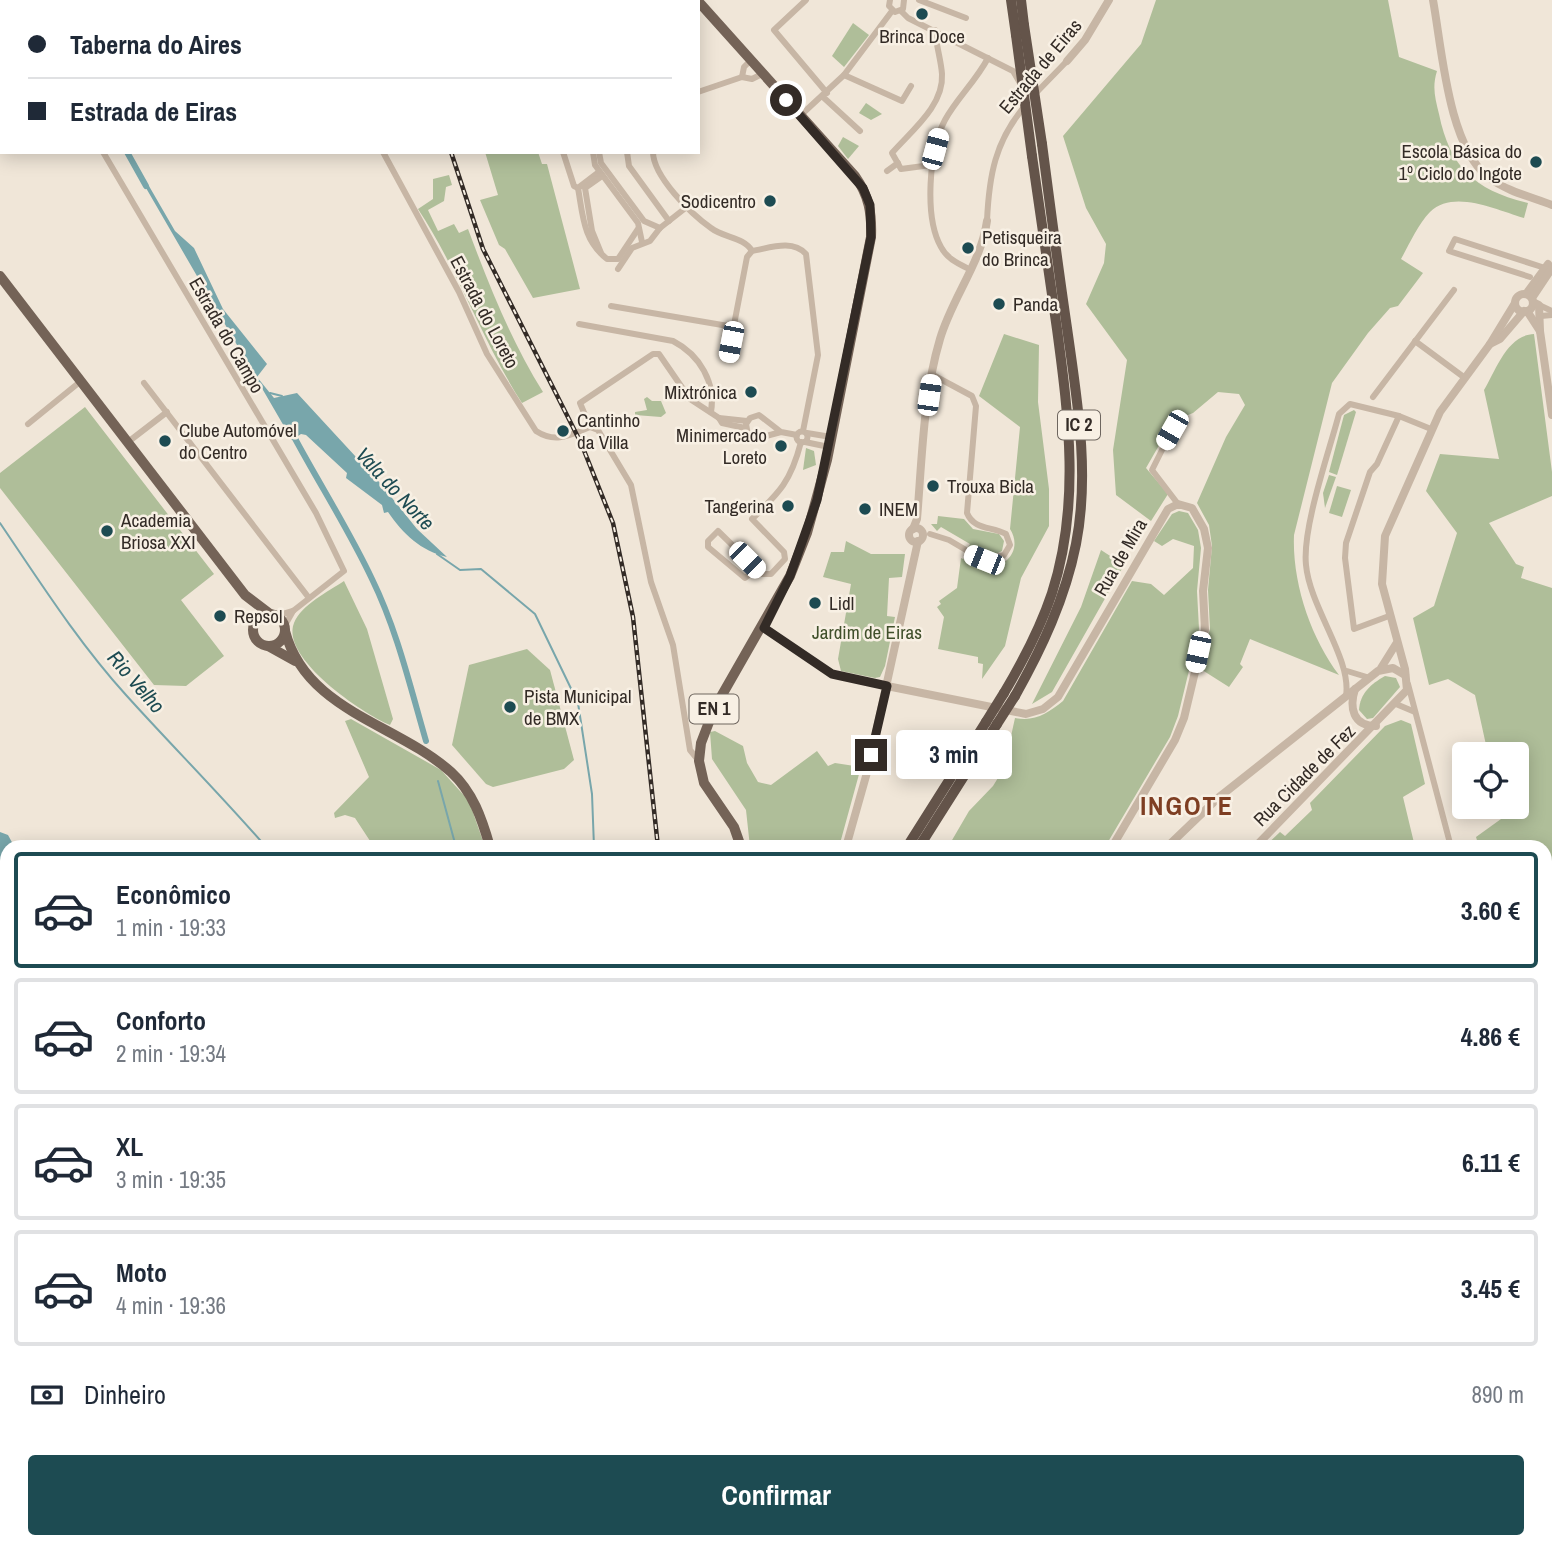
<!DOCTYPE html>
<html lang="pt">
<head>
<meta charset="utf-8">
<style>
  body { margin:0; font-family:"Archivo Narrow",sans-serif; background:#f2f2f3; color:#1f2937; height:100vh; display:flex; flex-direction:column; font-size:26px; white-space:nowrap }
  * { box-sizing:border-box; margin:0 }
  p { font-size:23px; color:#747a83 }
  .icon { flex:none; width:38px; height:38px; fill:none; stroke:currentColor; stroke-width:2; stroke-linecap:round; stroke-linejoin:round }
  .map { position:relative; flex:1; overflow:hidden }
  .details { position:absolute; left:0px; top:840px; width:1552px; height:709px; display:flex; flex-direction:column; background:#fff; border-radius:21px 21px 0 0; box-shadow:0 4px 18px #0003 }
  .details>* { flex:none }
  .top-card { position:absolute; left:0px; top:0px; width:700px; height:154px; box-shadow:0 4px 18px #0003; display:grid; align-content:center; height:154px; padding:0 28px; background:#fff }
  .controls { position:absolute; left:1452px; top:742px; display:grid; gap:14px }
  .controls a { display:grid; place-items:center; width:77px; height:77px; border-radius:7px; background:#fff; box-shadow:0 4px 18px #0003; font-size:35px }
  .end { position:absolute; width:32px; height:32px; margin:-16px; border:9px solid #332b26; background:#fff; box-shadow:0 0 0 4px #fff }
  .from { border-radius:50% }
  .bubble { position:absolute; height:49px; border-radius:7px; background:#fff; box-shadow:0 4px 18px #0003; font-size:23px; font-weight:700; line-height:49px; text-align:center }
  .car { position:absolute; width:21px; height:42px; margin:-21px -10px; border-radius:9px; box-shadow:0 0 5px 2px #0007; background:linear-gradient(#fff 24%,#345 0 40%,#fff 0 76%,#345 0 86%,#fff 0) }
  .top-card b { display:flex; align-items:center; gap:24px; height:66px; font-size:26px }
  .top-card b+b { border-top:2px solid #e0e1e3 }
  .top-card i { width:18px; height:18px; background:#1f2937 }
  ul { padding:12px 0 0; list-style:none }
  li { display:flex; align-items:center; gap:21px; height:116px; margin:0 14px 10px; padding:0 14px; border:4px solid #e0e1e3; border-radius:7px }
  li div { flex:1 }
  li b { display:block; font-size:26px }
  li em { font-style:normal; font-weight:700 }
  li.active { border-color:#1d4b52 }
  li>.icon { width:63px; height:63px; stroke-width:1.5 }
  .pay { display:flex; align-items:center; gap:18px; height:77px; padding:0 28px; font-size:26px }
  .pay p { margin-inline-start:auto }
  .primary-button { display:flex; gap:14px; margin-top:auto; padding:14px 28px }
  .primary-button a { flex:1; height:80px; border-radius:7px; background:#1d4b52; color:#fff; font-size:28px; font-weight:700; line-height:80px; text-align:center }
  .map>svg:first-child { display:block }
</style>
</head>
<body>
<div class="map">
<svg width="1552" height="1548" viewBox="0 0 1552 1548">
  <rect width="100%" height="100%" fill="#f0e6d8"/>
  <!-- green -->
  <g fill="#afbe99">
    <path d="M1156 0H1388L1399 57 1437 71C1432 87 1435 98 1439 114 1450 168 1475 190 1528 203L1524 218C1496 210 1454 189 1430 212 1418 224 1409 245 1401 259L1423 273 1398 306 1390 308 1368 333 1332 383 1294 535C1292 583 1311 638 1339 675L1250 639 1240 664 1243 667 1229 687 1199 668 1210 629 1208 590 1212 546 1209 525 1197 503 1226 437 1245 405 1239 394 1218 392 1193 413 1173 421 1146 468 1168 494 1151 521 1116 495 1113 450 1127 360 1086 304 1104 263 1106 244 1086 208 1063 136 1141 44Z"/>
    <path d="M853 23 869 35 844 67 832 56Z"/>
    <path d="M866 103 882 114 871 120 859 113Z"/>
    <path d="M843 137 859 146 848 159 838 146Z"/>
    <path d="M485 152H538L542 164H547L580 289 533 298 505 249 499 245 480 200 498 195Z"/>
    <path d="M449 175 452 185 446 187 444 201 428 210 438 231 454 224 459 233 468 229C489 285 511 341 543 392L522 403C482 341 459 271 418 209L433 199V179Z"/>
    <path d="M1004 334 1039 345 1038 402 1049 489V526L1021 578 1005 646 982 679 983 664 978 663V657L938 649 944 617 937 607 941 604 939 601 957 588 961 558C968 561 975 565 982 566 1006 571 1023 549 1010 529L1020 427 979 396Z"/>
    <path d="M1534 334 1552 472V496L1489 523 1516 564 1524 567 1521 578 1552 588V1086L1545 1089V847H1479L1476 837 1501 819 1499 807H1517V754H1488L1475 695 1448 679 1429 685 1413 618 1434 606 1457 533 1426 491 1440 454 1499 459 1484 390C1496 370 1507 335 1534 334Z"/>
    <path d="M647 397 652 401H661L666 413 661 417 635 415V412L647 410 644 399Z"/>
    <path d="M85 407 214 574 181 600 224 656 186 686 154 685 0 488V473Z"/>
    <path d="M1354 410 1356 412 1337 475 1329 472 1344 415Z"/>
    <path d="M806 448 814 451 816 465 803 470Z"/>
    <path d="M1329 475 1336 477 1325 508 1323 493Z"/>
    <path d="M1337 486 1351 490 1342 517 1329 513Z"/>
    <path d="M1179 511 1188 513 1198 530 1201 548 1197 591 1199 629 1178 716 1170 737 1105 847H948L969 811 993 786 1004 768 1015 718C1035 722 1048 713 1063 701L1132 581 1151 584 1164 595 1193 568 1194 546 1173 539 1162 546 1154 541 1172 514Z"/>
    <path d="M938 516 964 519 973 529 999 534 1004 541 1002 551C991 558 979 553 968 548L970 544 941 527 937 531 931 524H937Z"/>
    <path d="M846 541 871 554H905L902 577 889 578 887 616 895 617 885 666 880 677 875 678 841 671 838 659 851 584 823 577 831 552H844Z"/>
    <path d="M1101 550 1124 565 1052 692 1032 704 1081 607Z"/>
    <path d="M344 581 367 629 393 719 390 725C363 714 280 658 294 623 301 605 329 591 344 581Z"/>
    <path d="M527 649 550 670 574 760 564 769 493 787 486 784 452 745 469 665Z"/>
    <path d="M1385 676 1396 678 1400 687 1373 718 1367 719 1359 710C1360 693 1371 684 1385 676Z"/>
    <path d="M351 719 441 770 469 801 485 847H374L355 818 345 815 335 818 334 813 369 777 345 721Z"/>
    <path d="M1401 720 1411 724 1425 784 1403 797 1415 847H1264L1280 832 1285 836 1312 810 1310 803 1385 726Z"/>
    <path d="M715 731 743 746 747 763 758 782 771 785 817 751 828 766 835 763 861 767 839 847H750L746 810 712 759 710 732Z"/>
    <path d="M0 1059 7 1063V1382L0 1381Z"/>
    <path d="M1545 1401 1552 1414V1548H1537L1535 1542H1545Z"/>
    <path d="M504 1542H677L681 1548H517Z"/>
    <path d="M719 1542H760L762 1548H721Z"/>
    <path d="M995 1542H1284L1292 1548H989Z"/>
    <path d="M1286 1542H1362L1359 1548H1293Z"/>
  </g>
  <!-- water -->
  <g fill="#78a6ab">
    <path d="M149 186 175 231 194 248 223 309 267 364 257 377 274 398 297 393 380 483 417 529 447 557C421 551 403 534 388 512L384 513 382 505 346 478 347 473 306 435 301 434 292 440 146 188Z"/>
    <path d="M0 832 8 835 14 846 7 847V861L0 864Z"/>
    <path d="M0 927 7 932V954L0 959Z"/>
    <path d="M0 1381 7 1382V1449L0 1448Z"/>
    <path d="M366 1542H504L517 1548H377Z"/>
  </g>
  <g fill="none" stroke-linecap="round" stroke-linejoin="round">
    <!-- stream -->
    <g stroke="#78a6ab" stroke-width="2">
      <path d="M270 393 282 396"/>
      <path d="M0 523C40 582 78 642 126 695 172 746 221 795 266 847"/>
      <path d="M437 554 460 570 481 569 535 614 578 703 592 794 594 847"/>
      <path d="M438 781 456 847"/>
      <path d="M1545 1172 1552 1167"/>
      <path d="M1545 1341 1552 1353"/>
    </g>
    <!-- canal -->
    <g stroke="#78a6ab" stroke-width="6">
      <path d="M50 0V2"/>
      <path d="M127 152 146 186"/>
      <path d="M292 433C318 482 348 528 372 579 397 630 410 686 426 741"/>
      <path d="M0 1496 7 1497"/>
      <path d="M195 1542 220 1548"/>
    </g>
    <!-- minor -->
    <g stroke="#c7b6a5" stroke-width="6">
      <path d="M28 0V2"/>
      <path d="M132 0 134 2"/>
      <path d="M322 0V2"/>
      <path d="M394 0 395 2"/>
      <path d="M806 0 774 30 827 93"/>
      <path d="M890 0 889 6 895 12 903 9 904 0"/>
      <path d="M919 0 966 18"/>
      <path d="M901 11 908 18 1013 71 1020 83"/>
      <path d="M844 75 902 101 911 86"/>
      <path d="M742 77 744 67 750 61"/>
      <path d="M698 92 742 77 752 79 762 74"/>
      <path d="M1034 95 1067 61"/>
      <path d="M823 97 860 131"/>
      <path d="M801 115 844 75 892 11"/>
      <path d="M103 152 316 513 344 571 293 611 276 616"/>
      <path d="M383 152 459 292 487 354 536 431C556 444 570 435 590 427"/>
      <path d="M563 152 574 186 578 188 599 172"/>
      <path d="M593 152 595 165 638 223 642 242"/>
      <path d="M599 152 601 163 644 221 660 228"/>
      <path d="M627 152 629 166 669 221"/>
      <path d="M653 152C653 176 691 214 711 228 724 238 744 237 752 251"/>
      <path d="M931 165 901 169 892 153C911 131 944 106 942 74 941 60 936 45 935 30"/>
      <path d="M887 171 898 163"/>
      <path d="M578 188C583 216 583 240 607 259H618L638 229"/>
      <path d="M987 221C989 176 995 141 1025 106"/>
      <path d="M601 253 592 231 585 188 602 176"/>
      <path d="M618 269 632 248 650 241 660 228 688 206"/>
      <path d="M971 270C959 264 947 259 941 247 924 217 929 150 945 120 957 98 976 81 988 58"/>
      <path d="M1530 277 1449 251 1455 239 1545 268"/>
      <path d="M1539 305 1552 311"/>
      <path d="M611 306 734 327"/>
      <path d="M1541 316 1552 315"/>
      <path d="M579 324 673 341C700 355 716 383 711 412"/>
      <path d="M1415 341 1465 378"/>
      <path d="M728 356 747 257 752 251C770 248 792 239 806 254L818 355 803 431"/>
      <path d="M144 383 309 598"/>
      <path d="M1373 397 1454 290"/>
      <path d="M719 418 747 421"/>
      <path d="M28 424 81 381"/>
      <path d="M1172 430 1152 470 1178 504"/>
      <circle cx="802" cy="437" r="5.5"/>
      <path d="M781 432 755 439 748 435 746 424 750 418 759 415 781 432 797 435"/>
      <path d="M807 433 831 437"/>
      <path d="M128 442 167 412"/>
      <path d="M805 442 829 447"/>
      <path d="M930 534 949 540 983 560 1004 555 1010 545 1006 534C991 526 974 530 967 513L976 406 972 396 931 374"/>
      <path d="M750 574 745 578 708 547V541L718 531 762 574H771L785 559 784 552 752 519C780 492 791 481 801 442"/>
      <path d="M1389 616 1354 629 1345 558 1346 543 1370 472 1377 464 1399 416"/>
      <path d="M284 627 293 611"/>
      <path d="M763 628 832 674 887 686"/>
      <path d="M1347 671 1370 678"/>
      <path d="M1408 684 1451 847"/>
      <path d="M1346 696C1352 659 1310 608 1306 565 1302 528 1329 452 1339 414L1350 404 1399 416 1431 429"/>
      <path d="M1396 704 1415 712"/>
      <path d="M699 761 690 750 673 645 651 582 631 485 598 430 590 427 580 403 653 354H659L690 399 719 418 722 423 745 428"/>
      <path d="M0 1042 7 1046"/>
      <path d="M1545 1291 1552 1296"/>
      <path d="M1545 1327 1552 1339"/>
      <path d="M0 1486 7 1488"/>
      <path d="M245 1542 272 1548"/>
      <path d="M776 1542 778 1548"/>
      <path d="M1497 1548V1542"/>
    </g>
    <!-- tertiary -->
    <g stroke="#c7b6a5" stroke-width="8">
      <path d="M1433 0C1442 49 1448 145 1488 177 1506 191 1531 197 1552 205"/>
      <path d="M1067 61 1085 40 1109 0"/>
      <path d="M1526 294 1548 264"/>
      <circle cx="1524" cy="303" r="9"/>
      <path d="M1532 298 1552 268"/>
      <path d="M1533 302 1539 305 1540 331"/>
      <path d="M1527 311 1540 331 1552 415"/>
      <path d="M1490 344 1500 339 1524 311"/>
      <circle cx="916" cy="535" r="7"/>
      <path d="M913 529 917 519C922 460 923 396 940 339 952 298 981 263 987 221"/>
      <path d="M1381 668 1396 644"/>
      <path d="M887 686 1026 714 1043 709 1058 697 1168 509 1178 504 1192 508 1204 529 1208 548 1203 591 1205 630 1184 718 1175 740 1112 847"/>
      <path d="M1355 689C1349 708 1353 726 1376 726"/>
      <path d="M846 847 868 769 918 541"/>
      <path d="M1167 847 1218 798 1378 671 1393 668 1405 675"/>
      <path d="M1255 847 1407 690 1405 669 1382 584 1385 536 1440 412 1490 344 1515 303"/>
      <path d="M1545 1285 1552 1280"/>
      <path d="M712 1542 714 1548"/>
    </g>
    <!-- secondary -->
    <g stroke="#9a8676" stroke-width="9">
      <path d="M827 1542 831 1548"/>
      <path d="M841 1542 844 1548"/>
      <path d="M888 1542H912"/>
      <path d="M916 1548 926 1542"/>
    </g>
    <!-- primary -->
    <g stroke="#746357" stroke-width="10">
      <path d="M697 0 855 176C869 196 872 213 871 237L827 460 807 533 790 576 714 709 701 743 699 761 704 783 734 827 741 847"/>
      <path d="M0 276 245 595 270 614"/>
      <circle cx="269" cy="630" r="16"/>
      <path d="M285 631C306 711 396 723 451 772 473 792 482 819 490 847"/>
      <path d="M268 646 295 661"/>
      <path d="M1545 1366 1552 1379"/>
      <path d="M1545 1386 1552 1399"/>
    </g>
    <!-- trunk -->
    <g stroke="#64544a" stroke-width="10">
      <path d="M1011 0 1016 35"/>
      <path d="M1021 0 1024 25"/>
      <path d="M1004 693C1023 661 1040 629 1052 593 1080 506 1069 418 1057 329 1049 271 1040 214 1032 156"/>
      <path d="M1015 696C1042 648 1065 599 1076 544 1090 473 1077 399 1067 328 1058 267 1050 205 1042 144"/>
      <path d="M907 847 986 722"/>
      <path d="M919 847 997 724"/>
      <path d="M1545 1140 1552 1136"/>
      <path d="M1545 1153 1552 1149"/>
      <path d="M785 1542 787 1548"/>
      <path d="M805 1542 808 1548"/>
      <path d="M813 1542 815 1548"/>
    </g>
    <defs>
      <g id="rail">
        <path d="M402 0 403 2"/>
        <path d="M451 152 483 249 581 443 613 523 633 617 658 847"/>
        <path d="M482 1548 486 1542"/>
      </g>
    </defs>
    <!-- rail casing -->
    <use href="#rail" stroke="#332b26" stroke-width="4.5"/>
    <!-- rail -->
    <use href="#rail" stroke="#f8f0e4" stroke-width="2" stroke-dasharray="5" stroke-linecap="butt"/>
    <!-- trunk-bridge -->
    <g stroke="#64544a" stroke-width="10">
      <path d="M1024 25 1042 144"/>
      <path d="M1016 35 1032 156"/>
      <path d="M986 722 1004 693"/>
      <path d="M997 724 1015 696"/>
      <path d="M879 1548 885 1542"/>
    </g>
  </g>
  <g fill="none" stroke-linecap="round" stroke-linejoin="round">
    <!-- route -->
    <path stroke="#332b26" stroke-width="9" d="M786 100 863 188 870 205 871 237 817 500 790 576 764 628 832 674 887 686 871 755"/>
  </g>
  <!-- markers -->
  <g fill="#1d4b52" stroke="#f8f0e4" stroke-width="2.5">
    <circle cx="922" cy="14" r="7"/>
    <circle cx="1536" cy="162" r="7"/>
    <circle cx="770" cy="201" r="7"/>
    <circle cx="968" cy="248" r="7"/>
    <circle cx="999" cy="304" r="7"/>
    <circle cx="751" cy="392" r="7"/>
    <circle cx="563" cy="431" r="7"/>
    <circle cx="165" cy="441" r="7"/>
    <circle cx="781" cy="446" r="7"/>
    <circle cx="933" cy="486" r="7"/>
    <circle cx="788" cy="506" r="7"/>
    <circle cx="865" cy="509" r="7"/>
    <circle cx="107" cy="531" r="7"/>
    <circle cx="815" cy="603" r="7"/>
    <circle cx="220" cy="616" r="7"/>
    <circle cx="510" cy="707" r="7"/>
  </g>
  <g text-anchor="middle" stroke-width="5" stroke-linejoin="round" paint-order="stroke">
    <!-- shield labels -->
    <g fill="#f8f0e4" stroke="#6e665f" stroke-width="2">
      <rect x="1058" y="410.5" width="42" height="29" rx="5"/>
      <rect x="689.5" y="694.5" width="49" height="29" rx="5"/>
    </g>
    <g font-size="18" font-weight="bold" fill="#332b26">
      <text x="1079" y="431">IC 2</text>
      <text x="714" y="715">EN 1</text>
    </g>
    <!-- poi labels -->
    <g font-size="19" fill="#332b26" stroke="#f8f0e4" text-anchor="start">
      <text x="922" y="43" text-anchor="middle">Brinca Doce</text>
      <text x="1522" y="158" text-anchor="end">Escola Básica do<tspan x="1522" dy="22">1º Ciclo do Ingote</tspan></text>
      <text x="756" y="208" text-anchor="end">Sodicentro</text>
      <text x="982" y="244">Petisqueira<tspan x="982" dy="22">do Brinca</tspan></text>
      <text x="1013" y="311">Panda</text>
      <text x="737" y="399" text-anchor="end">Mixtrónica</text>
      <text x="577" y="427">Cantinho<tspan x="577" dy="22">da Villa</tspan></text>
      <text x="179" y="437">Clube Automóvel<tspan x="179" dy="22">do Centro</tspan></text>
      <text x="767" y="442" text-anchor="end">Minimercado<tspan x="767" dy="22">Loreto</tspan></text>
      <text x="947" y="493">Trouxa Bicla</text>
      <text x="774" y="513" text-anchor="end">Tangerina</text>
      <text x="879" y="516">INEM</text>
      <text x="121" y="527">Academia<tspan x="121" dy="22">Briosa XXI</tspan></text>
      <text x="829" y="610">Lidl</text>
      <text x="234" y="623">Repsol</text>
      <text x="524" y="703">Pista Municipal<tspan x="524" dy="22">de BMX</tspan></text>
    </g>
    <!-- street labels -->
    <g font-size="19" fill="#332b26" stroke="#f8f0e4">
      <text transform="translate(1040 66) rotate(-50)" y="7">Estrada de Eiras</text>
      <text transform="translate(485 312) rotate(62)" y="7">Estrada do Loreto</text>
      <text transform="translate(227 335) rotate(60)" y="7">Estrada do Campo</text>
      <text transform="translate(1120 557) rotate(-60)" y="7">Rua de Mira</text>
      <text transform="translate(1304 775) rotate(-45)" y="7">Rua Cidade de Fez</text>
    </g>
    <!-- park labels -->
    <g font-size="19" fill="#40502b" stroke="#f8f0e4">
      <text x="867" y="639">Jardim de Eiras</text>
    </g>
    <!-- water labels -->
    <g font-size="21" font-style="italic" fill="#1d4b52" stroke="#f8f0e4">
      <text transform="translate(395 489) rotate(47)" y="7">Vala do Norte</text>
      <text transform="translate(136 682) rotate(49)" y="7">Rio Velho</text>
    </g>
    <!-- district labels -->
    <g font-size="26" font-weight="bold" letter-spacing="2" fill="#7e3e22" stroke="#f8f0e4">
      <text x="1187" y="815">INGOTE</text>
    </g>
  </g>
</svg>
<div class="controls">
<a><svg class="icon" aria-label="locate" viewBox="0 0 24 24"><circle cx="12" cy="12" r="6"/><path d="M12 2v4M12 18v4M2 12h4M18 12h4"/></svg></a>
</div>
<i class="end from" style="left:786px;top:100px"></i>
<i class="end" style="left:871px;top:755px"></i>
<div class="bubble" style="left:896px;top:730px;width:116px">3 min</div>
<i class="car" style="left:935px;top:149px;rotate:15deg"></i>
<i class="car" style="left:731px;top:342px;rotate:191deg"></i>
<i class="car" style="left:929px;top:395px;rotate:8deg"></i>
<i class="car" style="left:1172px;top:430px;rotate:210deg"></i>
<i class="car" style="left:747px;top:560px;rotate:135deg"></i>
<i class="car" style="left:984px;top:560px;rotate:292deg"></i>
<i class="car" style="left:1198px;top:652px;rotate:192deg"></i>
<div class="top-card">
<b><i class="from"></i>Taberna do Aires</b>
<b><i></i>Estrada de Eiras</b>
</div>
<section class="details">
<ul>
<li class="active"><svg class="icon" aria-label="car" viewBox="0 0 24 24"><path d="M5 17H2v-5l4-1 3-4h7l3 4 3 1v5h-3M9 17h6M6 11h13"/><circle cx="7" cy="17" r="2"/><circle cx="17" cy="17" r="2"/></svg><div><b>Econômico</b><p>1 min · 19:33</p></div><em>3.60 €</em></li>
<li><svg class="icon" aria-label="car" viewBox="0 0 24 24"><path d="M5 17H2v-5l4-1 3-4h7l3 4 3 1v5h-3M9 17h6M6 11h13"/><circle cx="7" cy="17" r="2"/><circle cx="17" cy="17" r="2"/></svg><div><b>Conforto</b><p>2 min · 19:34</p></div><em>4.86 €</em></li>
<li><svg class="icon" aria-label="car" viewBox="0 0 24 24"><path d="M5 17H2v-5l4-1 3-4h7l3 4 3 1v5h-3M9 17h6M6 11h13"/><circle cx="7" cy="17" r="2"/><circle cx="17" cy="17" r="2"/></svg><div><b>XL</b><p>3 min · 19:35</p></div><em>6.11 €</em></li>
<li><svg class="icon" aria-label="car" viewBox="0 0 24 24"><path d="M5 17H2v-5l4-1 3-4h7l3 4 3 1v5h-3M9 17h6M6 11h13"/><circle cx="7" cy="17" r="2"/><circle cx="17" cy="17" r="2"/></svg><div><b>Moto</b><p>4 min · 19:36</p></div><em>3.45 €</em></li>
</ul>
<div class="pay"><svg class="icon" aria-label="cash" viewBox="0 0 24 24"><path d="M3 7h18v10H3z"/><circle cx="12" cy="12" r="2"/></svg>Dinheiro<p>890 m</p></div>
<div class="primary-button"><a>Confirmar</a></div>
</section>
</div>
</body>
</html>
